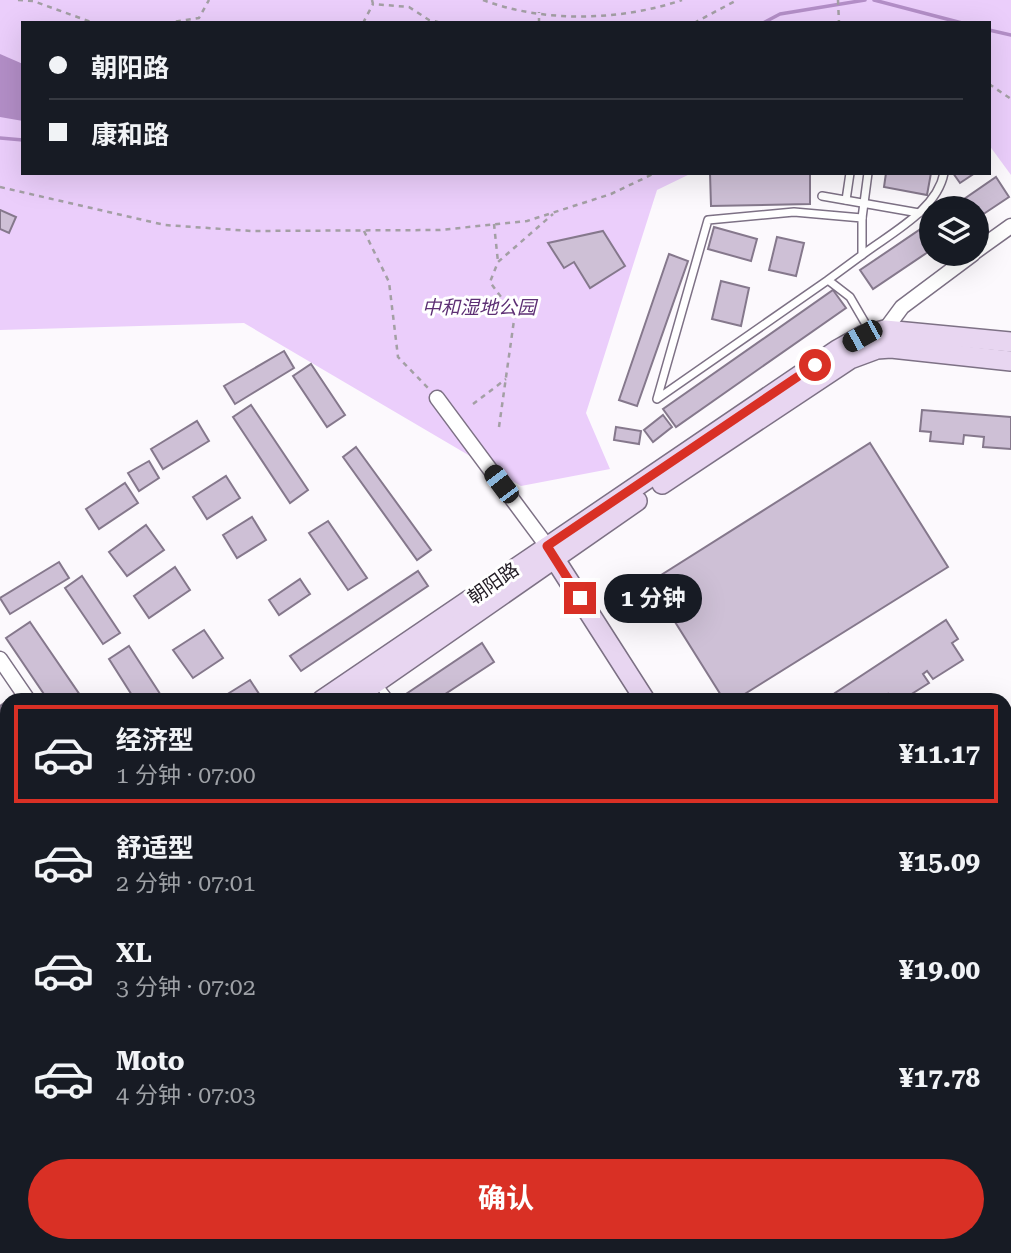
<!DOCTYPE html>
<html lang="zh">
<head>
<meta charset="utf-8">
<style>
  body { margin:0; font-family:"Roboto Serif","Noto Sans SC",serif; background:#20242c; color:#f1f3f6; height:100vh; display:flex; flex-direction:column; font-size:26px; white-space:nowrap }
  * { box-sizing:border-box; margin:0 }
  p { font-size:23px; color:#9ea1a6 }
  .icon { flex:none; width:38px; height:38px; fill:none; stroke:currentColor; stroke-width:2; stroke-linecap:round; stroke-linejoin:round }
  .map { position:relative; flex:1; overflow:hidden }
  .details { position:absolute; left:0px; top:693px; width:1012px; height:560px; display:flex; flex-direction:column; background:#171b24; border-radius:21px 21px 0 0; box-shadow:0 7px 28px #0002 }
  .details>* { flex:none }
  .hud { position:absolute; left:21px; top:21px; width:970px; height:154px; border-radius:0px; box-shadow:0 7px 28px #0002; display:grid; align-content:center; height:154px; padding:0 28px; background:#171b24 }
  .controls { position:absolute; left:919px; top:196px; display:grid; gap:14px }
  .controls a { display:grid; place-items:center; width:70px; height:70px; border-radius:50%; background:#171b24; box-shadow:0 7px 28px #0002; font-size:35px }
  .end { position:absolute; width:32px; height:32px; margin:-16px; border:9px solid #d93025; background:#fff; box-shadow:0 0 0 4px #fff }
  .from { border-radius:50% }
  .bubble { position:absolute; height:49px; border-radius:24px; background:#171b24; box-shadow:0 7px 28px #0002; font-size:23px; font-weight:700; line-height:49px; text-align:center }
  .car { position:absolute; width:21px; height:42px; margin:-21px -10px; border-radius:9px; box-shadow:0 0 5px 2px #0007; background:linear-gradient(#222 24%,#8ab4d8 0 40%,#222 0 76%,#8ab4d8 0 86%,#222 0) }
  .hud b { display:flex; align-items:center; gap:24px; height:66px; font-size:26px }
  .hud b+b { border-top:2px solid #363941 }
  .hud i { width:18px; height:18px; background:#f1f3f6 }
  ul { padding:12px 0 0; list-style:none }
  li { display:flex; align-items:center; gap:21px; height:98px; margin:0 14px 10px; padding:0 14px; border:4px solid transparent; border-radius:0px }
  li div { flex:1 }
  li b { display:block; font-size:26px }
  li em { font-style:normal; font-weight:700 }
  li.selected { border-color:#d93025 }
  li>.icon { width:63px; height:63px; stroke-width:1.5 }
  .action { display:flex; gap:14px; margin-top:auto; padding:14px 28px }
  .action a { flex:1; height:80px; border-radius:42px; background:#d93025; color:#fff; font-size:28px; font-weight:700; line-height:80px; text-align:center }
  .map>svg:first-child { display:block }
</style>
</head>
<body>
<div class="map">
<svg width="1011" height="1253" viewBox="0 0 1011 1253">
  <rect width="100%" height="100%" fill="#fcf9fd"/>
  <!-- green -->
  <path fill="#ebcefb" d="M0 0H1011V175L989 145V23H23V173H692L657 190 586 413 610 469 521 486 244 323 0 330Z"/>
  <!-- water -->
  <path fill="#b38ec7" d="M0 54 23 64V121L0 117Z"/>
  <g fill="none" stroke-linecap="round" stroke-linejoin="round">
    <!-- stream -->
    <g stroke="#b38ec7" stroke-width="3.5">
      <path d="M874 0 962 23"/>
      <path d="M763 23 780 14 865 0"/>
      <path d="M989 30 1011 35"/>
      <path d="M0 138 23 140"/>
    </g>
  </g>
  <!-- building -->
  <g fill="#cec0d6" stroke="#85788c" stroke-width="2">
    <path d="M710 173H810V204L711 206Z"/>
    <path d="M886 173H931L927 195 884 187Z"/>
    <path d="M953 173H975L960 183Z"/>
    <path d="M996 177 1009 197 976 219V208H951Z"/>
    <path d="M0 210 16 217 9 233 0 229Z"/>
    <path d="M931 222V250L873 289 860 270Z"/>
    <path d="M714 227 757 239 751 261 708 249Z"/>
    <path d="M603 231 625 266 590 288 574 262 564 268 548 243Z"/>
    <path d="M777 237 804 243 796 276 769 270Z"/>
    <path d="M669 254 688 261 637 406 619 400Z"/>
    <path d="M721 281 749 288 741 326 712 319Z"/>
    <path d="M833 290 846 308 676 427 663 409Z"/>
    <path d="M284 351 294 368 235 404 224 386Z"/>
    <path d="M311 364 345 415 327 427 293 376Z"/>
    <path d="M251 405 308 490 290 503 233 417Z"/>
    <path d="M922 410 1011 417V449L983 447 984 437 964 435 963 444 930 441 931 432 920 431Z"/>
    <path d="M663 415 672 427 653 442 644 430Z"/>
    <path d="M197 421 209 441 163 469 151 449Z"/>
    <path d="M616 427 641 431 639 444 614 440Z"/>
    <path d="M870 443 948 567 735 700H724L650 582Z"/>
    <path d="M356 447 431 550 417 560 343 457Z"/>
    <path d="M149 461 159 478 139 491 128 473Z"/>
    <path d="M226 476 240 498 207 519 193 497Z"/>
    <path d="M125 483 138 503 99 529 86 509Z"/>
    <path d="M252 517 266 540 237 558 223 535Z"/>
    <path d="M328 521 367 578 348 590 309 533Z"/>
    <path d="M146 525 164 550 127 576 109 552Z"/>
    <path d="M59 562 69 578 10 614 0 598Z"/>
    <path d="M175 567 190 590 149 618 134 596Z"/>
    <path d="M418 571 428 586 301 671 290 656Z"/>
    <path d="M82 576 120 633 103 644 65 588Z"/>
    <path d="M300 579 310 594 279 615 269 600Z"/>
    <path d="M946 620 958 639 952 643 963 660 933 679 927 671 923 674 929 683 902 700H892L888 694 885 696 887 700H840L835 693Z"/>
    <path d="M30 622 82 698 80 700H48L6 638Z"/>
    <path d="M204 630 223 658 193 678 173 650Z"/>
    <path d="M482 643 494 662 436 700H410L406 694Z"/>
    <path d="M129 646 164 700H135L109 659Z"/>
    <path d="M250 680 263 700H218Z"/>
    <path d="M7 701V754L0 743V706Z"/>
    <path d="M0 792 7 803V815L0 820Z"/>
    <path d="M1011 879V910L1004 914V883Z"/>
    <path d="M1011 961V1006L1004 1010V965Z"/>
    <path d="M7 970V991L0 980V974Z"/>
    <path d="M1011 1055V1100L1004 1104V1058Z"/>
    <path d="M0 1062 7 1072V1119L0 1108Z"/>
    <path d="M1004 1142 1011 1143V1165H1004Z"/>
    <path d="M0 1152 7 1162V1178L0 1183Z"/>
    <path d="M47 1246H80L69 1253H51Z"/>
    <path d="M304 1246H321L326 1253H294Z"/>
  </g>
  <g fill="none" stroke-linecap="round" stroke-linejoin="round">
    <defs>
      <g id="lane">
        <path d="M822 196 919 213"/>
        <path d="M846 200 850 173"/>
        <path d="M862 218 868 173"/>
        <path d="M862 255C891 233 937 210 944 173"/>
        <path d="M828 280 862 255V218L794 212 708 220 657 399 828 280 850 297 871 333"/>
        <path d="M377 683 390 700"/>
      </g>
      <g id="street">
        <path d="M976 251 1011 226"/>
        <path d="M885 330 902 307 973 254"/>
        <path d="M437 398 547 546"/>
        <path d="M0 659 28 700"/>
        <path d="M564 1253 574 1246"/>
      </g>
      <g id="secondary">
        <path d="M662 484 850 359 877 349 891 348 1011 361"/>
        <path d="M547 547 645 700"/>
        <path d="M322 700 837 350 862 336 885 330 1011 342"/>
        <path d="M351 700 637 501"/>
        <path d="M0 907 7 903"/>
        <path d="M0 930 7 925"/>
        <path d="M992 1246 997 1253"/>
      </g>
    </defs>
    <!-- lane casing -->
    <use href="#lane" stroke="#7d7185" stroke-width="10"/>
    <!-- street casing -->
    <use href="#street" stroke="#7d7185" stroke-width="17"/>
    <!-- secondary casing -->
    <use href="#secondary" stroke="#7d7185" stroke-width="22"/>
    <!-- path -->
    <g stroke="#a39fa4" stroke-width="2.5" stroke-dasharray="5 5" stroke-linecap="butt">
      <path d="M18 0 33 1 94 23"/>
      <path d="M372 0 373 4 409 7 429 20 442 23"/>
      <path d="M483 0C544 23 621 21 682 0"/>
      <path d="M838 0 839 23"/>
      <path d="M166 23 199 18 209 0"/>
      <path d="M363 23 373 4"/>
      <path d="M539 23V12"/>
      <path d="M694 23 737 0"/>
      <path d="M989 84 1011 99"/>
      <path d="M0 187 165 225 251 231 440 230 527 221 611 194 655 173"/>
      <path d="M494 224 498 262"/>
      <path d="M364 231 389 282 398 357 428 388"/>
      <path d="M473 404 506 379"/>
      <path d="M499 427 516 306 501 297 490 282 498 262 553 214"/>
    </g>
    <!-- lane -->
    <use href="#lane" stroke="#fff" stroke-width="7"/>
    <!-- street -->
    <use href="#street" stroke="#fff" stroke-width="14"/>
    <!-- secondary -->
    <use href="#secondary" stroke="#e8d6f1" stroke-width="19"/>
  </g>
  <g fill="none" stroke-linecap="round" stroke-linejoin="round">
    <!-- route -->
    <path stroke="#d93025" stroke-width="9" d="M580 598 547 546 815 365"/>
  </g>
  <g text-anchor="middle" stroke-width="6" stroke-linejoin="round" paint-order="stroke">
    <!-- park labels -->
    <g font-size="19" font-style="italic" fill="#5d2f74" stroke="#fff">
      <text x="479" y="314">中和湿地公园</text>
    </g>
    <!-- street labels -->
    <g font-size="19" fill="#211b23" stroke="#fff">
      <text transform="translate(493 583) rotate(-35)" y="7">朝阳路</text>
    </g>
  </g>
</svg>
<div class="controls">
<a><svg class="icon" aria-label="layers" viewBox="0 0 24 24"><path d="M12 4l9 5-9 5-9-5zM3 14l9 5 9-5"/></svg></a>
</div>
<i class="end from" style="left:815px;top:365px"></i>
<i class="end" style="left:580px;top:598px"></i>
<div class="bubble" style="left:604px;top:574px;width:98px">1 分钟</div>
<i class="car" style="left:862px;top:336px;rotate:241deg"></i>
<i class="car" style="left:501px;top:484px;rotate:323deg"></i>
<div class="hud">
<b><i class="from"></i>朝阳路</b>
<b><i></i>康和路</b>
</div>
<section class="details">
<ul>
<li class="selected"><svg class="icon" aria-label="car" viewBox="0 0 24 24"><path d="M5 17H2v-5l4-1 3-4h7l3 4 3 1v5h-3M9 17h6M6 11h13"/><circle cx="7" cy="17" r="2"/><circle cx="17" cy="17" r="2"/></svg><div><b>经济型</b><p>1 分钟 · 07:00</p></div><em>¥11.17</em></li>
<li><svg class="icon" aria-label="car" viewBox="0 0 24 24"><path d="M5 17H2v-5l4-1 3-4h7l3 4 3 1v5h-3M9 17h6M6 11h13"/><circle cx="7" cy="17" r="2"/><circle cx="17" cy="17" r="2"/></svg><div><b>舒适型</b><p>2 分钟 · 07:01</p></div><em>¥15.09</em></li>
<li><svg class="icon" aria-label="car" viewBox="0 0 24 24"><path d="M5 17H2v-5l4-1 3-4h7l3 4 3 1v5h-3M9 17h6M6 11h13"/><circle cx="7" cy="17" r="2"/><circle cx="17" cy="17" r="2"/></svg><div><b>XL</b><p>3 分钟 · 07:02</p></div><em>¥19.00</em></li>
<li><svg class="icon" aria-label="car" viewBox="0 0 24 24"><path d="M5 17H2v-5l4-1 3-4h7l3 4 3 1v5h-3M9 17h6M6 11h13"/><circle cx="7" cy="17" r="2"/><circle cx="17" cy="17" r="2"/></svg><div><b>Moto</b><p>4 分钟 · 07:03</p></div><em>¥17.78</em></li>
</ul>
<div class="action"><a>确认</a></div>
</section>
</div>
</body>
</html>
